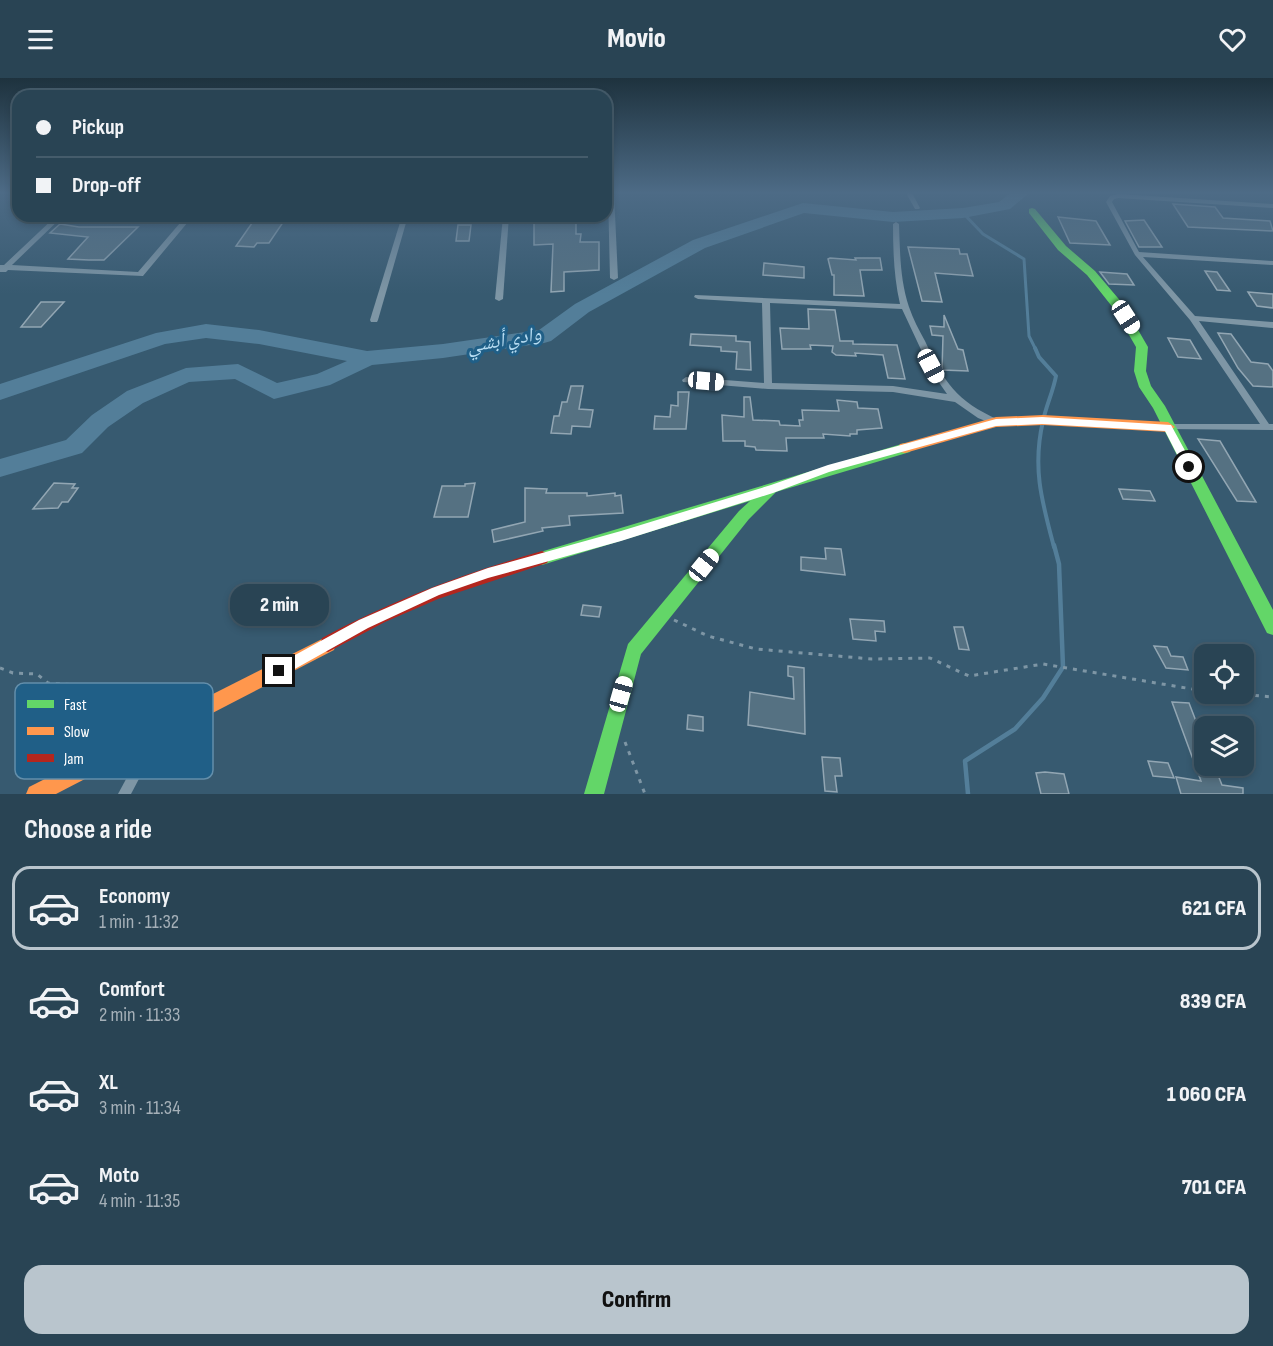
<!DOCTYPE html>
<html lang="en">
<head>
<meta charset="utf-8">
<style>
  body { margin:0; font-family:"Sofia Sans Condensed","Noto Naskh Arabic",sans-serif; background:#314b5a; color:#f1f3f6; height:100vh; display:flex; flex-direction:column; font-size:22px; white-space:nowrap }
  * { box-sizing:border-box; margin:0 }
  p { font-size:20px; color:#a5b0b8 }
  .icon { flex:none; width:33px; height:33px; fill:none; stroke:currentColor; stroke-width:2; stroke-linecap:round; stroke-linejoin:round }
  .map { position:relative; height:716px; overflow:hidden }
  .sheet { display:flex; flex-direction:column; background:#294454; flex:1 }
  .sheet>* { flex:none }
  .banner { position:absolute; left:12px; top:12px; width:600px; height:132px; border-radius:18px; box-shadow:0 3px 9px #0003,0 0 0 2px #455c6b; display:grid; align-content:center; height:132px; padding:0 24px; background:#294454 }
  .buttons { position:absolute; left:1194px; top:566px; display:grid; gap:12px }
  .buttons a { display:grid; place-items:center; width:60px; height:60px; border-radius:12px; background:#294454; box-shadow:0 3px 9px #0003,0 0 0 2px #455c6b; font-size:30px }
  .end { position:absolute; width:27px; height:27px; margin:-14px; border:8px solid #fff; background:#111; box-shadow:0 0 0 3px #111 }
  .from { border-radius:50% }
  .bubble { position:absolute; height:42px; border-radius:18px; background:#294454; box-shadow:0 3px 9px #0003,0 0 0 2px #455c6b; font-size:20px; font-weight:800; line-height:42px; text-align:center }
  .car { position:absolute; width:18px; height:36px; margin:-18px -9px; border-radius:8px; box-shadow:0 0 4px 2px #0007; background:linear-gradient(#fff 24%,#345 0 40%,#fff 0 76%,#345 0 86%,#fff 0) }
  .banner b { display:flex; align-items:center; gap:21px; height:57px; font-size:22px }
  .banner b+b { border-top:2px solid #455c6b }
  .banner i { width:15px; height:15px; background:#f1f3f6 }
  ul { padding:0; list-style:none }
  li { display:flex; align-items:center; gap:18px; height:84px; margin:0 12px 9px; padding:0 12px; border:3px solid transparent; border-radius:18px }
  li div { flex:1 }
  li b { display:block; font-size:22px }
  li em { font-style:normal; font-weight:800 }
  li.on { border-color:#b9c5cd }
  li>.icon { width:54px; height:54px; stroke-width:1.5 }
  h2 { padding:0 24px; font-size:27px; line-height:72px }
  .button { display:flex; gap:12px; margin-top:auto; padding:12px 24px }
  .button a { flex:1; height:69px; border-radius:18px; background:#b9c5cd; color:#111; font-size:24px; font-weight:800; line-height:69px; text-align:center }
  header { display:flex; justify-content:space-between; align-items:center; height:78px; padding:0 24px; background:#294454; font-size:27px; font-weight:800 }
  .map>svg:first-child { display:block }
</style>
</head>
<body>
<header><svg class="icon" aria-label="menu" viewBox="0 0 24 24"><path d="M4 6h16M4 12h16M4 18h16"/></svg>Movio<svg class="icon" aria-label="heart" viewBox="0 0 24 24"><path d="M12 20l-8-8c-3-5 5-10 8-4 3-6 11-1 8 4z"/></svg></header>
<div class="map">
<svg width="1273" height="716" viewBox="0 0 1273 716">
  <rect width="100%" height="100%" fill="#375a70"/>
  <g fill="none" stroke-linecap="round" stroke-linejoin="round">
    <!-- stream-far2 -->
    <path stroke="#537e99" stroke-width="3" d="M963 135 983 156 1024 181 1029 258 1036 272"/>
    <!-- stream-far1 -->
    <path stroke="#537e99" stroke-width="4" d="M1035 270 1039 279 1056 298C1053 314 1046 328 1043 343 1032 390 1042 424 1054 469"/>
    <!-- stream -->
    <path stroke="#537e99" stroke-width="4.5" d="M968 716 965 683 1015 651 1043 620 1063 589 1059 486 1054 467"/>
    <!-- river -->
    <path fill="#537e99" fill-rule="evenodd" d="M1011 115H1029L1010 131 963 140 893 144 804 135 705 170 589 234 551 263 544 265 443 280 372 287 330 307 274 321 235 301 189 304 143 325 108 349 82 375 0 399V381L66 362 92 337 127 313 186 290 238 286 277 305 317 296 347 283 259 266 206 260 165 266 0 322V306L156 255 206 246 259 252 367 273 443 266 539 252 575 226 693 162 797 127 803 125 893 134 963 130 999 124Z"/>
  </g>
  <!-- building -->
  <g fill="#557182" stroke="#92a6b3" stroke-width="1.5">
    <path d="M1173 126 1215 129 1223 140 1270 143 1273 153 1188 149Z"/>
    <path d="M257 138 286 140 269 165H257L254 169 236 168Z"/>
    <path d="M543 138H565V145L576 144V156H581L580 164H599V192L564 194V213L551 214 553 166 534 167V140Z"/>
    <path d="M1058 139 1096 143 1110 167 1070 165Z"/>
    <path d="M1144 142 1162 169H1139L1125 143Z"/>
    <path d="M60 146 79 149H138L104 182H89L68 181 88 159 50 155Z"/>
    <path d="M458 147H471L469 163H456Z"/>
    <path d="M908 169 959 171 960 176H967L973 198 935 195 942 224 922 223Z"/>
    <path d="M830 180 856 182 855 180H880L882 192H860L864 218 834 217V197H832L828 181Z"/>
    <path d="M764 185 804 189V200L763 197Z"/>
    <path d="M1205 193 1217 194 1230 213 1217 212Z"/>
    <path d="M1100 194 1127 196 1134 207 1109 206Z"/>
    <path d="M1248 214 1273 216V230L1257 228Z"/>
    <path d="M41 224H64L41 249H21Z"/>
    <path d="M808 231 835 232 840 263H853V266L897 267 905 301 888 300 883 277 855 275 856 278 836 277 832 274 833 268 810 267 811 271H782L780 250 809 251Z"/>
    <path d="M944 237 958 271 963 272 968 293 942 292 943 258 932 257 930 248 944 249Z"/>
    <path d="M1218 255 1231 256 1251 284 1268 286 1273 293V309L1253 308 1238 290Z"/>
    <path d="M691 256 736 258V263L750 264 751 292 736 291 737 274 721 273V269L690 267Z"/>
    <path d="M1168 260 1190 262 1201 281 1178 279Z"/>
    <path d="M571 308H583L579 331 593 332 590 349 572 348 571 356 551 355 554 338H559L562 324H567Z"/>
    <path d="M678 314H689L686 351H654L655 338 670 339 671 327 678 328Z"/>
    <path d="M744 319H750L753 342 779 343 780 347 800 348 799 342H803L802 332 839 333 837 322 857 324 858 330 878 331 882 350 857 352V356H850V358L823 356 824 360H786L787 373 756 372 755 369 745 368V363H723L722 337 744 339Z"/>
    <path d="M1198 361 1220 363 1256 424 1237 423Z"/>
    <path d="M54 405 75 406 72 410H78L68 424H62L58 430 33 431Z"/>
    <path d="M475 405 468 439H434L442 408H465V406Z"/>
    <path d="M525 410 547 411 546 415H587V418L615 415V418L621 417 623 435 569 438 570 447 542 450 543 453 494 464 492 452 525 444Z"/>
    <path d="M1119 411 1150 413 1155 423 1123 421Z"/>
    <path d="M825 470 841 471 845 497 801 492V479L826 481Z"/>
    <path d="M583 527 601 529 599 539 581 537Z"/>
    <path d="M850 541 884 543 885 554 875 553 876 563 853 561Z"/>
    <path d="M954 549H963L969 572 959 571Z"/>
    <path d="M1154 568 1167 569 1171 578 1183 579 1188 592 1166 590Z"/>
    <path d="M788 588 804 590 805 656 748 647 750 614 794 621 793 599 788 598Z"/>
    <path d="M1172 624 1189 625 1204 664V687H1214L1222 707 1243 710V716H1181L1176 699 1201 703Z"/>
    <path d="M688 637 703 639V653L687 651Z"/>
    <path d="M822 679 840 680 842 698H835L837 714 825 713Z"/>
    <path d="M1148 683 1168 685 1174 700 1153 698Z"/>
    <path d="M1045 694 1064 696 1069 716H1041L1036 695Z"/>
  </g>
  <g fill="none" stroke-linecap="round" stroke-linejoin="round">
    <!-- path -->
    <g stroke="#7e96a5" stroke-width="3" stroke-dasharray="4 6" stroke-linecap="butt">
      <path d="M674 542 708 558 756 571 872 581 930 580 969 598 1043 586 1204 613"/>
      <path d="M0 590 13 595 37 596 48 605 106 609 178 627"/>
      <path d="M1225 615 1273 619"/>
      <path d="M625 664 645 716"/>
    </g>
    <!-- street -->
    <g fill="#7e96a5" fill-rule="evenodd">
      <path d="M608 115H614L618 200 614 202 610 200Z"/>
      <path d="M906 115H912L920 130 919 131H915Z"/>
      <path d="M1118 116 1273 126V130L1118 120 1114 121 1112 124 1139 174 1273 183V187L1143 179 1195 238 1273 244V250L1199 243 1269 346H1273V352L1165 351 1164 349 1168 346H1260L1190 242 1135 177 1106 124 1110 118Z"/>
      <path d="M56 138H63L12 187 138 194 186 138H193L143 198 8 192 6 194H0V187H4Z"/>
      <path d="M402 138H408L378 242 377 244H371L370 242Z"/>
      <path d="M503 138H509L503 221 499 223 495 221Z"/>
      <path d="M896 144 899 146C900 174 900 202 909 229 913 241 919 252 925 263 944 304 956 323 999 342L1000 344 999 346H993L978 340 955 324 893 314 768 311 683 304 682 302 686 299 764 305 762 225 698 221 694 219 695 217 900 226C894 200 893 173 893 146ZM770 225 902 231 931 293 947 316 893 308 772 305Z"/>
      <path d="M156 651 160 653 162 657 131 716H118L152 653Z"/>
    </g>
    <!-- fast -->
    <g fill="#63d668" fill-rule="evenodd">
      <path d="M1032 130 1035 131 1066 168 1095 193 1123 226 1148 269 1146 293 1151 308 1165 328 1273 532V557L1267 555 1153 330 1139 309 1134 293 1136 269 1114 231 1087 197 1058 172 1029 135V131Z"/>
      <path d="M905 365 910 366 912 370 910 374 776 414 749 441 641 576 604 716H584L628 566 739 433 750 423 542 487 537 485 534 480 537 475Z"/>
    </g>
    <!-- slow -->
    <g fill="#ff974d" fill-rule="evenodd">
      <path d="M1043 337 1168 344 1175 349 1168 354 1043 347 996 349 905 375 900 374 898 370 900 366 905 365 996 339Z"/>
      <path d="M328 558 334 560 336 566 334 572 56 716H26L29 709Z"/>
    </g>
    <!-- jam -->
    <path fill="#b3261e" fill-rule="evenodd" d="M542 473 547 475 550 480 547 485 438 521 385 544 328 574 322 572 320 566 322 560C392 522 465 495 542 473Z"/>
  </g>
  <!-- sky -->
  <linearGradient id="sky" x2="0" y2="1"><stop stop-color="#1e323e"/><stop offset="0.53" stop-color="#4d6b86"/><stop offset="1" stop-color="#4d6b86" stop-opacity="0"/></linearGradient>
  <rect width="1273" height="216" fill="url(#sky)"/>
  <!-- route -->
  <path fill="#fff" d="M1042 339 1171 347 1194 389 1192 392H1185L1165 353 1042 346 996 348 829 394 773 415 621 463 488 500 439 517 368 550 284 597H275L273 593 275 588 359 542 432 510 488 490 621 453 771 407 828 387 996 341Z"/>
  <g text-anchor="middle" stroke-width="6" stroke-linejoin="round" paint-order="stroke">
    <!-- water labels -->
    <g font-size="20" font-style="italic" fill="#b6dbf1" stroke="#205f87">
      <text transform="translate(504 261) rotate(-10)" y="7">وادي أبشي</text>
    </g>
  </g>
  <!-- legend -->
  <rect x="15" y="605" width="198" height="96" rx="9" fill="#205f87" stroke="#638fab" stroke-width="1.5"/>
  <rect x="27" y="622" width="27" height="8" fill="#63d668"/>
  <rect x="27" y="649" width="27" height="8" fill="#ff974d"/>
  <rect x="27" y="676" width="27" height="8" fill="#b3261e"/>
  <g font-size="16" fill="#fff">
    <text x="64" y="632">Fast</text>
    <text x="64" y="659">Slow</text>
    <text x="64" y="686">Jam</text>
  </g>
</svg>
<div class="buttons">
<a><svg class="icon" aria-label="locate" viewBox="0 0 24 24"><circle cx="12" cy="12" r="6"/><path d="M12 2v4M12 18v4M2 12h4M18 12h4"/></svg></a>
<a><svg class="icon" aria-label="layers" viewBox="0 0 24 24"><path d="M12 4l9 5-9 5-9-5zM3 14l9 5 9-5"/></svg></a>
</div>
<i class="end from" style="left:1189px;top:389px"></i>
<i class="end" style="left:279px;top:593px"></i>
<div class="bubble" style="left:230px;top:506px;width:99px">2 min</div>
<i class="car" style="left:1126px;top:239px;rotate:147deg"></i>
<i class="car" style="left:931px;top:288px;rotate:152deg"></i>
<i class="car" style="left:706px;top:303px;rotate:95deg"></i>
<i class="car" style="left:704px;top:487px;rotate:39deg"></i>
<i class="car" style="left:621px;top:616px;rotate:16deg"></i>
<div class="banner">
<b><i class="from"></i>Pickup</b>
<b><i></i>Drop-off</b>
</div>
</div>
<section class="sheet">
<h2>Choose a ride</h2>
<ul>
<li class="on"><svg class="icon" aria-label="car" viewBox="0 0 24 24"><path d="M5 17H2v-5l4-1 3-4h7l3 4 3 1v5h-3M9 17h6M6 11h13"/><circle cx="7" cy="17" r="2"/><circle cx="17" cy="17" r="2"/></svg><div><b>Economy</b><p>1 min · 11:32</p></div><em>621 CFA</em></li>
<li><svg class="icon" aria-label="car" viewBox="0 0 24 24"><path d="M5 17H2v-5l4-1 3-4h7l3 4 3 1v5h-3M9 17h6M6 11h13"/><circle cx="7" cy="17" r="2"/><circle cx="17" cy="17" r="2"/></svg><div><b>Comfort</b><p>2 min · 11:33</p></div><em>839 CFA</em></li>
<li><svg class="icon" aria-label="car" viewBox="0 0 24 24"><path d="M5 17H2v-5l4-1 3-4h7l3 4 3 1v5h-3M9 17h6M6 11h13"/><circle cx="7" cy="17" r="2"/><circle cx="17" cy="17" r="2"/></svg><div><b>XL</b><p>3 min · 11:34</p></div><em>1 060 CFA</em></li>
<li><svg class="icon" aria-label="car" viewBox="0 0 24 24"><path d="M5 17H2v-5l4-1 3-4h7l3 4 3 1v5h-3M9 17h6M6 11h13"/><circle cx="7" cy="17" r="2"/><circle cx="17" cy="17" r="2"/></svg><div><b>Moto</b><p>4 min · 11:35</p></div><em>701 CFA</em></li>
</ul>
<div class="button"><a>Confirm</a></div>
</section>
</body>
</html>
